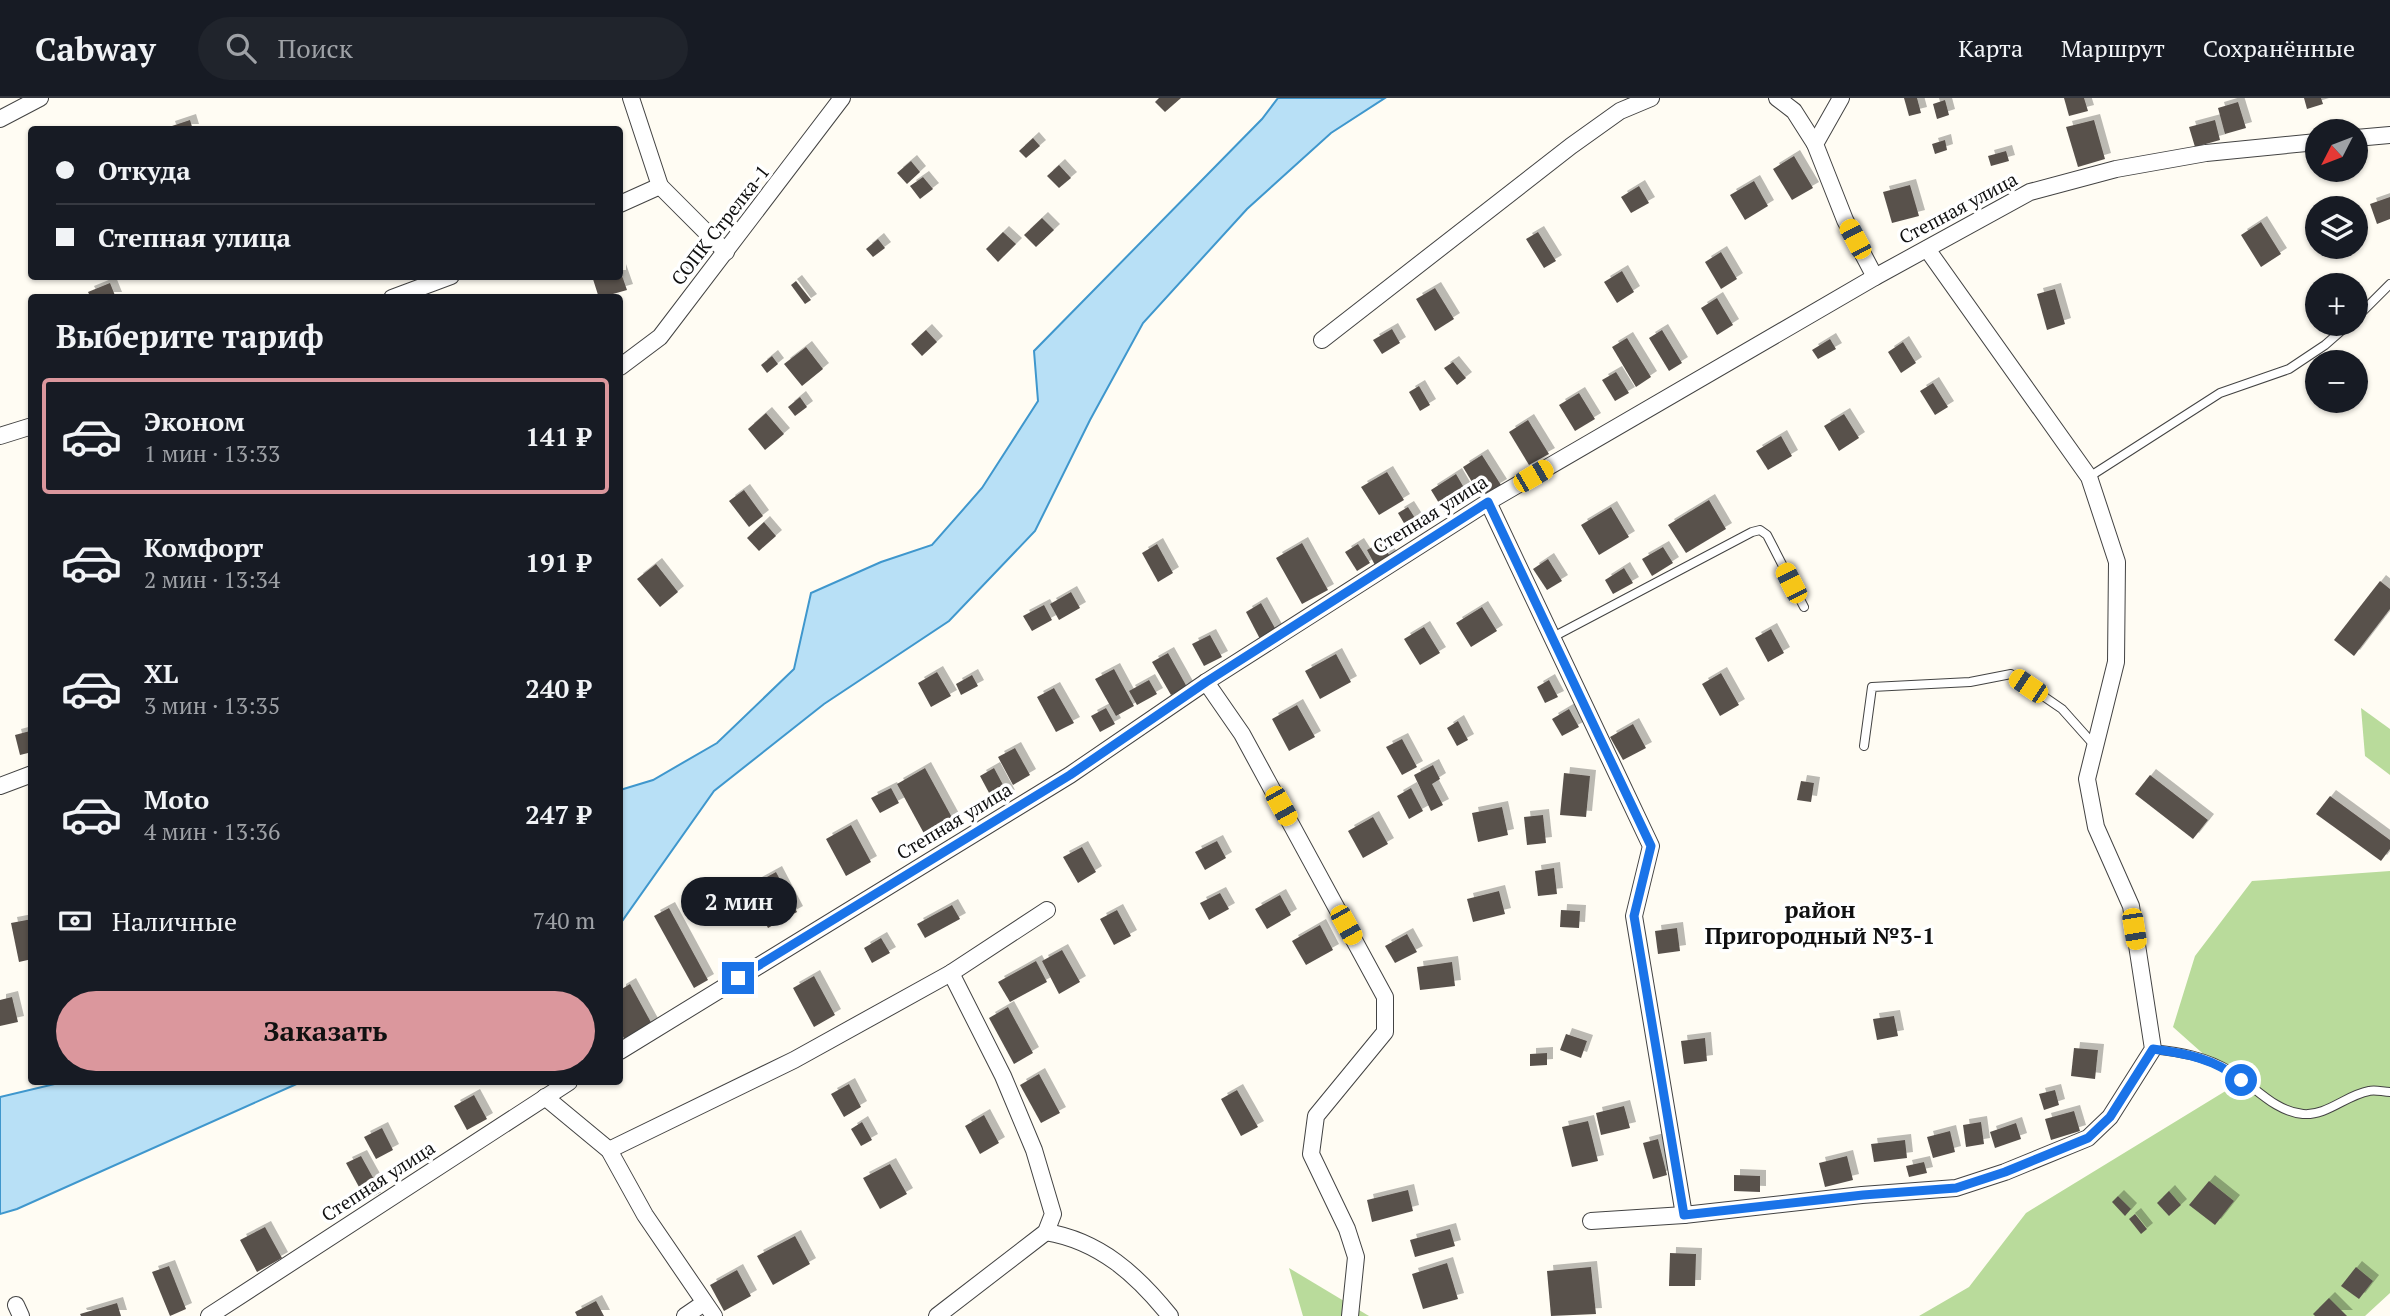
<!DOCTYPE html>
<html lang="ru">
<head>
<meta charset="utf-8">
<style>
  body { margin:0; font-family:"PT Serif",serif; background:#20242c; color:#f1f3f6; height:100vh; display:flex; flex-direction:column; font-size:26px; white-space:nowrap }
  * { box-sizing:border-box; margin:0 }
  p { font-size:23px; color:#9ea1a6 }
  .icon { flex:none; width:38px; height:38px; fill:none; stroke:currentColor; stroke-width:2; stroke-linecap:round; stroke-linejoin:round }
  .map { position:relative; flex:1; overflow:hidden }
  .sheet { position:absolute; left:28px; top:196px; width:595px; height:791px; display:flex; flex-direction:column; background:#171b24; border-radius:7px; box-shadow:0 2px 5px #0004 }
  .sheet>* { flex:none }
  .banner { position:absolute; left:28px; top:28px; width:595px; height:154px; border-radius:7px; box-shadow:0 2px 5px #0004; display:grid; align-content:center; height:154px; padding:0 28px; background:#171b24 }
  .needle { width:46px; rotate:228deg }
  .fabs { position:absolute; left:2305px; top:21px; display:grid; gap:14px }
  .fabs a { display:grid; place-items:center; width:63px; height:63px; border-radius:50%; background:#171b24; box-shadow:0 2px 5px #0004; font-size:35px }
  .end { position:absolute; width:32px; height:32px; margin:-16px; border:9px solid #1a73e8; background:#fff; box-shadow:0 0 0 4px #fff }
  .from { border-radius:50% }
  .bubble { position:absolute; height:49px; border-radius:24px; background:#171b24; box-shadow:0 2px 5px #0004; font-size:23px; font-weight:700; line-height:49px; text-align:center }
  .car { position:absolute; width:21px; height:42px; margin:-21px -10px; border-radius:9px; box-shadow:0 0 5px 2px #0007; background:linear-gradient(#f5c518 24%,#345 0 40%,#f5c518 0 76%,#345 0 86%,#f5c518 0) }
  .banner b { display:flex; align-items:center; gap:24px; height:66px; font-size:26px }
  .banner b+b { border-top:2px solid #363941 }
  .banner i { width:18px; height:18px; background:#f1f3f6 }
  ul { padding:0; list-style:none }
  li { display:flex; align-items:center; gap:21px; height:116px; margin:0 14px 10px; padding:0 14px; border:4px solid transparent; border-radius:7px }
  li div { flex:1 }
  li b { display:block; font-size:26px }
  li em { font-style:normal; font-weight:700 }
  li.selected { border-color:#db979d }
  li>.icon { width:63px; height:63px; stroke-width:1.5 }
  h2 { padding:0 28px; font-size:32px; line-height:84px }
  .pay { display:flex; align-items:center; gap:18px; height:77px; padding:0 28px; font-size:26px }
  .pay p { margin-inline-start:auto }
  .primary-button { display:flex; gap:14px; margin-top:auto; padding:14px 28px }
  .primary-button a { flex:1; height:80px; border-radius:42px; background:#db979d; color:#111; font-size:28px; font-weight:700; line-height:80px; text-align:center }
  header { display:flex; align-items:center; gap:42px; box-sizing:border-box; height:98px; padding:0 35px; background:#171b24; border-bottom:2px solid #363941 }
  header strong { font-size:33px }
  nav { display:flex; gap:38px; margin-inline-start:auto; font-size:24px }
  .search { width:490px; height:63px; background:#20242c; display:flex; align-items:center; gap:18px; box-sizing:border-box; padding:0 24px; border-radius:38px; color:#9ea1a6; font-size:26px }
  .map>svg:first-child { display:block }
</style>
</head>
<body>
<header>
<strong>Cabway</strong>
<div class="search"><svg class="icon" aria-label="search" viewBox="0 0 24 24"><circle cx="10" cy="10" r="6"/><path d="M15 15l6 6"/></svg>Поиск</div>
<nav><a>Карта</a><a>Маршрут</a><a>Сохранённые</a></nav>
</header>
<div class="map">
<svg width="2390" height="1218" viewBox="0 0 2390 1218">
  <defs>
    <filter id="shadow"><feDropShadow dx="6" dy="-6" stdDeviation="0" flood-color="#0004"/></filter>
  </defs>
  <rect width="100%" height="100%" fill="#fffcf3"/>
  <!-- forest -->
  <g fill="#b9db9b">
    <path d="M2361 610 2390 631V677L2365 658Z"/>
    <path d="M2390 773V1195L2365 1218H1919L1969 1189 2026 1115 2237 986 2173 929 2195 858 2252 783Z"/>
    <path d="M1289 1170 1369 1218H1303Z"/>
  </g>
  <!-- water -->
  <g fill="#b8e0f6" stroke="#3f97cd" stroke-width="2">
    <path d="M1278 0H1385L1331 35 1247 111 1143 225 1090 322 1035 433 949 523 824 606 714 693 620 826V692L653 682 717 645 794 571 811 495 881 464 932 447 982 390 1038 303 1034 253 1262 21Z"/>
    <path d="M63 984H301L17 1111 0 1116V999Z"/>
  </g>
  <!-- building -->
  <g fill="#59514c" filter="url(#shadow)">
    <path d="M1159 0H1181L1165 14 1155 4Z"/>
    <path d="M1904 0H1917L1921 15 1909 18Z"/>
    <path d="M2064 0H2084L2088 13 2069 18Z"/>
    <path d="M2304 0H2321L2323 6 2307 11Z"/>
    <path d="M1945 2 1949 17 1937 21 1933 6Z"/>
    <path d="M2238 4 2246 30 2225 36 2218 10Z"/>
    <path d="M190 22 193 32H170L169 29Z"/>
    <path d="M2094 22 2105 61 2078 69 2066 29Z"/>
    <path d="M2215 22 2220 42 2195 49 2189 29Z"/>
    <path d="M1033 40 1040 48 1026 60 1019 53Z"/>
    <path d="M1945 42 1947 52 1935 56 1932 46Z"/>
    <path d="M2006 53 2009 63 1991 68 1988 58Z"/>
    <path d="M1794 58 1813 90 1792 102 1773 71Z"/>
    <path d="M911 63 920 74 907 86 897 75Z"/>
    <path d="M1059 67 1071 80 1059 90 1047 78Z"/>
    <path d="M923 79 933 91 920 101 910 88Z"/>
    <path d="M1754 83 1768 108 1745 122 1730 97Z"/>
    <path d="M1910 87 1919 118 1892 125 1883 94Z"/>
    <path d="M1639 88 1649 105 1631 115 1621 99Z"/>
    <path d="M2390 99V121L2377 126 2370 106Z"/>
    <path d="M1042 120 1054 132 1036 149 1024 137Z"/>
    <path d="M2317 122V145L2314 146 2306 126Z"/>
    <path d="M2261 124 2281 156 2261 169 2241 137Z"/>
    <path d="M1003 134 1016 146 998 164 986 151Z"/>
    <path d="M1538 134 1556 163 1544 170 1526 141Z"/>
    <path d="M878 141 885 150 873 159 866 151Z"/>
    <path d="M1721 154 1737 181 1721 191 1705 164Z"/>
    <path d="M694 155 700 162 688 172 682 164Z"/>
    <path d="M620 172 627 192 599 200 592 178H620Z"/>
    <path d="M1622 173 1634 194 1617 205 1604 184Z"/>
    <path d="M796 183 811 202 805 206 791 187Z"/>
    <path d="M110 185 116 200H91L88 194Z"/>
    <path d="M1435 190 1454 221 1435 233 1416 201Z"/>
    <path d="M2055 191 2065 226 2047 232 2037 196Z"/>
    <path d="M1717 200 1733 227 1717 237 1701 210Z"/>
    <path d="M1392 231 1400 245 1382 256 1373 242Z"/>
    <path d="M926 232 937 244 922 258 911 246Z"/>
    <path d="M1662 232 1682 265 1669 273 1649 240Z"/>
    <path d="M1627 240 1651 279 1636 289 1612 249Z"/>
    <path d="M1830 241 1836 251 1818 261 1812 252Z"/>
    <path d="M1903 244 1916 265 1901 275 1888 254Z"/>
    <path d="M806 249 823 271 802 288 784 266Z"/>
    <path d="M772 258 778 266 767 275 761 267Z"/>
    <path d="M1453 264 1466 280 1457 287 1444 270Z"/>
    <path d="M1616 274 1629 295 1615 303 1602 282Z"/>
    <path d="M1933 285 1948 309 1935 317 1920 293Z"/>
    <path d="M1419 288 1430 307 1420 313 1409 294Z"/>
    <path d="M1579 295 1595 321 1575 333 1559 307Z"/>
    <path d="M800 299 807 309 795 318 788 309Z"/>
    <path d="M766 315 784 336 765 352 748 331Z"/>
    <path d="M1844 316 1859 340 1839 353 1824 328Z"/>
    <path d="M1528 322 1549 356 1529 367 1509 334Z"/>
    <path d="M1781 338 1792 358 1768 372 1756 353Z"/>
    <path d="M1482 357 1501 387 1481 399 1463 369Z"/>
    <path d="M1387 374 1404 402 1379 417 1361 389Z"/>
    <path d="M1456 376 1470 400 1445 415 1431 392Z"/>
    <path d="M744 392 763 418 749 429 729 403Z"/>
    <path d="M1709 402 1726 431 1686 455 1668 427Z"/>
    <path d="M1408 409 1422 431 1411 437 1398 415Z"/>
    <path d="M1611 409 1629 439 1599 457 1581 427Z"/>
    <path d="M764 424 776 438 759 453 747 440Z"/>
    <path d="M1381 444 1391 460 1376 469 1367 452Z"/>
    <path d="M1302 445 1328 492 1302 506 1276 460Z"/>
    <path d="M1157 446 1173 475 1158 484 1142 455Z"/>
    <path d="M1358 446 1370 465 1357 473 1345 454Z"/>
    <path d="M1663 449 1673 465 1652 478 1642 461Z"/>
    <path d="M1548 461 1562 483 1547 492 1533 471Z"/>
    <path d="M656 466 678 494 660 509 637 481Z"/>
    <path d="M1624 470 1633 485 1613 496 1605 482Z"/>
    <path d="M2380 483 2390 491V511L2354 558 2334 542Z"/>
    <path d="M1071 494 1080 510 1059 522 1050 506Z"/>
    <path d="M1261 505 1276 532 1260 541 1246 514Z"/>
    <path d="M1044 507 1052 522 1032 533 1023 518Z"/>
    <path d="M1482 509 1497 533 1471 549 1456 525Z"/>
    <path d="M1424 529 1440 555 1420 567 1404 541Z"/>
    <path d="M1771 531 1784 555 1768 564 1755 540Z"/>
    <path d="M1210 537 1222 559 1204 568 1192 546Z"/>
    <path d="M1168 555 1187 589 1171 597 1152 564Z"/>
    <path d="M1336 556 1351 584 1320 601 1305 573Z"/>
    <path d="M1114 571 1134 608 1116 618 1095 581Z"/>
    <path d="M937 574 951 598 931 609 918 585Z"/>
    <path d="M1721 575 1739 607 1720 618 1702 586Z"/>
    <path d="M972 577 978 588 961 597 956 586Z"/>
    <path d="M1149 582 1157 596 1137 607 1129 593Z"/>
    <path d="M1549 582 1558 599 1545 605 1537 589Z"/>
    <path d="M1054 590 1074 625 1056 634 1037 599Z"/>
    <path d="M1297 607 1315 639 1289 653 1272 621Z"/>
    <path d="M1106 610 1115 626 1100 634 1091 618Z"/>
    <path d="M1569 611 1579 629 1562 638 1552 621Z"/>
    <path d="M1458 623 1468 642 1457 648 1447 630Z"/>
    <path d="M1633 626 1646 650 1623 662 1610 639Z"/>
    <path d="M30 633 32 654 20 657 15 637Z"/>
    <path d="M1402 641 1417 669 1402 677 1386 649Z"/>
    <path d="M1015 650 1030 677 1013 687 998 659Z"/>
    <path d="M1433 667 1440 681 1432 686 1443 707 1431 713 1414 677Z"/>
    <path d="M925 670 955 725 927 741 897 686Z"/>
    <path d="M994 670 1009 698 995 706 980 678Z"/>
    <path d="M1564 675 1590 678 1586 719 1560 717Z"/>
    <path d="M2150 677 2208 722 2193 741 2135 696Z"/>
    <path d="M1801 683 1814 685 1811 704 1797 702Z"/>
    <path d="M891 690 899 705 880 715 871 700Z"/>
    <path d="M1411 690 1423 713 1409 721 1397 698Z"/>
    <path d="M2330 698 2390 742V751L2381 763 2316 716Z"/>
    <path d="M1502 709 1508 737 1478 744 1472 715Z"/>
    <path d="M1543 717 1546 745 1527 747 1524 719Z"/>
    <path d="M1373 719 1388 746 1363 760 1348 733Z"/>
    <path d="M851 727 871 764 846 778 826 741Z"/>
    <path d="M1217 743 1226 760 1205 772 1195 754Z"/>
    <path d="M1082 749 1096 774 1078 785 1063 759Z"/>
    <path d="M1554 770 1557 796 1538 798 1535 773Z"/>
    <path d="M776 774 797 814 768 830 747 790Z"/>
    <path d="M1499 793 1505 816 1473 824 1467 801Z"/>
    <path d="M1220 795 1229 811 1209 822 1200 805Z"/>
    <path d="M1280 797 1291 817 1267 831 1255 811Z"/>
    <path d="M952 807 960 821 925 840 917 826Z"/>
    <path d="M669 810 708 882 694 890 654 818Z"/>
    <path d="M1117 812 1131 838 1114 847 1100 821Z"/>
    <path d="M1561 812 1580 813 1579 830 1560 829Z"/>
    <path d="M32 821V861L19 864 11 825Z"/>
    <path d="M1320 827 1333 852 1306 867 1292 843Z"/>
    <path d="M1677 830 1680 853 1658 856 1655 833Z"/>
    <path d="M1407 836 1417 854 1395 865 1385 848Z"/>
    <path d="M881 840 890 855 872 865 864 850Z"/>
    <path d="M1062 852 1080 884 1059 896 1042 863Z"/>
    <path d="M1036 863 1047 884 1010 904 998 884Z"/>
    <path d="M1452 864 1455 888 1420 892 1417 869Z"/>
    <path d="M814 878 835 917 814 929 793 890Z"/>
    <path d="M630 886 653 928 625 943 620 932V892Z"/>
    <path d="M12 899 18 924 0 928V902Z"/>
    <path d="M1008 909 1033 955 1014 966 989 920Z"/>
    <path d="M1894 918 1898 938 1877 942 1873 921Z"/>
    <path d="M1566 936 1587 943 1581 960 1560 952Z"/>
    <path d="M1705 940 1707 963 1684 966 1681 943Z"/>
    <path d="M2074 950 2098 952 2095 981 2071 978Z"/>
    <path d="M1547 955V967L1530 968V956Z"/>
    <path d="M1039 976 1060 1015 1041 1025 1020 987Z"/>
    <path d="M849 986 861 1009 844 1019 831 996Z"/>
    <path d="M1237 992 1258 1029 1241 1038 1221 1001Z"/>
    <path d="M2055 992 2059 1007 2044 1012 2039 996Z"/>
    <path d="M474 997 487 1021 467 1032 454 1008Z"/>
    <path d="M1624 1008 1630 1030 1601 1037 1596 1015Z"/>
    <path d="M2074 1013 2080 1033 2051 1042 2045 1021Z"/>
    <path d="M984 1017 999 1045 980 1056 965 1028Z"/>
    <path d="M1588 1023 1598 1063 1572 1069 1562 1029Z"/>
    <path d="M862 1024 872 1042 861 1048 851 1031Z"/>
    <path d="M1981 1024 1984 1046 1966 1049 1963 1027Z"/>
    <path d="M2016 1025 2021 1041 1995 1050 1990 1034Z"/>
    <path d="M382 1030 393 1052 376 1061 364 1039Z"/>
    <path d="M1950 1033 1955 1054 1933 1060 1927 1039Z"/>
    <path d="M1658 1041 1667 1077 1653 1081 1643 1045Z"/>
    <path d="M1905 1042 1907 1060 1874 1064 1871 1046Z"/>
    <path d="M361 1058 381 1094 366 1102 346 1065Z"/>
    <path d="M1847 1058 1853 1082 1825 1089 1819 1065Z"/>
    <path d="M1924 1064 1927 1075 1909 1079 1906 1068Z"/>
    <path d="M890 1066 907 1096 880 1111 863 1080Z"/>
    <path d="M1734 1077 1760 1078V1094L1734 1093Z"/>
    <path d="M2209 1083 2234 1103 2215 1127 2189 1107Z"/>
    <path d="M1408 1092 1413 1113 1372 1124 1367 1102Z"/>
    <path d="M2169 1093 2181 1107 2169 1118 2157 1105Z"/>
    <path d="M2118 1098 2131 1111 2125 1118 2112 1104Z"/>
    <path d="M2135 1116 2147 1131 2141 1136 2129 1121Z"/>
    <path d="M265 1129 282 1160 257 1174 240 1142Z"/>
    <path d="M1450 1131 1455 1148 1415 1159 1410 1142Z"/>
    <path d="M795 1138 810 1166 773 1187 757 1158Z"/>
    <path d="M1670 1155 1696 1156 1695 1188H1669Z"/>
    <path d="M1447 1165 1458 1201 1423 1211 1412 1176Z"/>
    <path d="M169 1168 186 1211 170 1218 152 1174Z"/>
    <path d="M1591 1169 1596 1216 1551 1218 1547 1173Z"/>
    <path d="M2356 1169 2373 1183 2359 1201 2341 1188Z"/>
    <path d="M737 1172 751 1198 724 1213 710 1187Z"/>
    <path d="M2329 1200 2347 1218H2315L2313 1216Z"/>
    <path d="M596 1203 604 1218H577L575 1214Z"/>
    <path d="M117 1205 121 1218H81L80 1216Z"/>
  </g>
  <g fill="none" stroke-linecap="round" stroke-linejoin="round">
    <defs>
      <g id="lane">
        <path d="M2356 220 2390 186"/>
        <path d="M2089 379 2220 295 2289 271 2325 247 2349 226"/>
        <path d="M1553 539 1752 434 1760 432 1767 437 1804 509"/>
        <path d="M1864 648 1872 589 1970 584 2011 576 2062 611 2095 648"/>
        <path d="M2153 951C2179 954 2206 958 2230 973 2254 987 2273 1013 2303 1016 2327 1018 2346 997 2369 993 2375 991 2383 994 2390 994"/>
      </g>
      <g id="street">
        <path d="M631 0 660 88"/>
        <path d="M1777 0 1794 13 1815 46"/>
        <path d="M1841 0 1815 46 1845 122 1875 179"/>
        <path d="M0 21 40 0"/>
        <path d="M2356 40 2390 37"/>
        <path d="M620 106 660 88 726 154"/>
        <path d="M392 200 451 178"/>
        <path d="M1322 242 1571 48 1620 13 1651 0"/>
        <path d="M620 269 660 239 842 0"/>
        <path d="M0 338 32 328"/>
        <path d="M1488 404 1651 748 1634 818 1684 1117"/>
        <path d="M1206 584 1242 636 1385 899V934L1316 1018 1311 1056 1347 1131 1356 1159 1350 1218"/>
        <path d="M0 688 32 676"/>
        <path d="M620 953 1070 677 1206 584 1488 404 1875 179 2030 94 2116 71 2206 55 2317 44"/>
        <path d="M545 999 609 1052 645 1117 714 1218"/>
        <path d="M609 1052 794 962 951 875 1047 812"/>
        <path d="M1591 1123 1684 1117 1862 1097 1956 1090 2005 1074 2088 1040 2110 1019 2153 951 2131 808 2096 729 2087 681 2116 564 2117 464 2089 379 1927 151"/>
        <path d="M1046 1134C1100 1143 1137 1177 1170 1218"/>
        <path d="M16 1207 21 1218"/>
        <path d="M209 1218 569 984"/>
        <path d="M685 1218 704 1205"/>
        <path d="M937 1218 1046 1134 1053 1116 1034 1052 1003 978 951 875"/>
      </g>
    </defs>
    <!-- lane casing -->
    <use href="#lane" stroke="#434343" stroke-width="10"/>
    <!-- street casing -->
    <use href="#street" stroke="#434343" stroke-width="18"/>
    <!-- lane -->
    <use href="#lane" stroke="#fff" stroke-width="8"/>
    <!-- street -->
    <use href="#street" stroke="#fff" stroke-width="16"/>
  </g>
  <g fill="none" stroke-linecap="round" stroke-linejoin="round">
    <!-- route -->
    <path stroke="#1a73e8" stroke-width="9" d="M738 880 1070 677 1206 584 1488 404 1651 748 1634 818 1684 1117 1863 1097 1956 1090 2005 1074 2088 1040 2110 1019 2153 951C2185 955 2215 961 2241 982"/>
  </g>
  <g text-anchor="middle" stroke-width="7" stroke-linejoin="round" paint-order="stroke">
    <!-- street labels -->
    <g font-size="19" fill="#101010" stroke="#fff">
      <text transform="translate(1958 110) rotate(-28)" y="7">Степная улица</text>
      <text transform="translate(720 127) rotate(-52)" y="7">СОПК Стрелка-1</text>
      <text transform="translate(1430 416) rotate(-32)" y="7">Степная улица</text>
      <text transform="translate(954 723) rotate(-31)" y="7">Степная улица</text>
      <text transform="translate(378 1083) rotate(-33)" y="7">Степная улица</text>
    </g>
    <!-- quarter labels -->
    <g font-size="23" font-weight="bold" fill="#101010" stroke="#fff">
      <text x="1820" y="820">район<tspan x="1820" dy="26">Пригородный №3-1</tspan></text>
    </g>
  </g>
</svg>
<div class="fabs">
<a><svg class="needle" viewBox="-14 -14 28 28"><path d="M0-13l5 13h-10z" fill="#e53935"/><path d="M0 13l5-13h-10z" fill="#9ea1a6"/></svg></a>
<a><svg class="icon" aria-label="layers" viewBox="0 0 24 24"><path d="M12 4l9 5-9 5-9-5zM3 14l9 5 9-5"/></svg></a>
<a>+</a>
<a>−</a>
</div>
<i class="end from" style="left:2241px;top:982px"></i>
<i class="end" style="left:738px;top:880px"></i>
<div class="bubble" style="left:681px;top:779px;width:116px">2 мин</div>
<i class="car" style="left:1855px;top:141px;rotate:332deg"></i>
<i class="car" style="left:1533px;top:378px;rotate:60deg"></i>
<i class="car" style="left:1791px;top:485px;rotate:333deg"></i>
<i class="car" style="left:2028px;top:588px;rotate:304deg"></i>
<i class="car" style="left:1281px;top:708px;rotate:151deg"></i>
<i class="car" style="left:1346px;top:827px;rotate:151deg"></i>
<i class="car" style="left:2134px;top:831px;rotate:171deg"></i>
<div class="banner">
<b><i class="from"></i>Откуда</b>
<b><i></i>Степная улица</b>
</div>
<section class="sheet">
<h2>Выберите тариф</h2>
<ul>
<li class="selected"><svg class="icon" aria-label="car" viewBox="0 0 24 24"><path d="M5 17H2v-5l4-1 3-4h7l3 4 3 1v5h-3M9 17h6M6 11h13"/><circle cx="7" cy="17" r="2"/><circle cx="17" cy="17" r="2"/></svg><div><b>Эконом</b><p>1 мин · 13:33</p></div><em>141 ₽</em></li>
<li><svg class="icon" aria-label="car" viewBox="0 0 24 24"><path d="M5 17H2v-5l4-1 3-4h7l3 4 3 1v5h-3M9 17h6M6 11h13"/><circle cx="7" cy="17" r="2"/><circle cx="17" cy="17" r="2"/></svg><div><b>Комфорт</b><p>2 мин · 13:34</p></div><em>191 ₽</em></li>
<li><svg class="icon" aria-label="car" viewBox="0 0 24 24"><path d="M5 17H2v-5l4-1 3-4h7l3 4 3 1v5h-3M9 17h6M6 11h13"/><circle cx="7" cy="17" r="2"/><circle cx="17" cy="17" r="2"/></svg><div><b>XL</b><p>3 мин · 13:35</p></div><em>240 ₽</em></li>
<li><svg class="icon" aria-label="car" viewBox="0 0 24 24"><path d="M5 17H2v-5l4-1 3-4h7l3 4 3 1v5h-3M9 17h6M6 11h13"/><circle cx="7" cy="17" r="2"/><circle cx="17" cy="17" r="2"/></svg><div><b>Moto</b><p>4 мин · 13:36</p></div><em>247 ₽</em></li>
</ul>
<div class="pay"><svg class="icon" aria-label="cash" viewBox="0 0 24 24"><path d="M3 7h18v10H3z"/><circle cx="12" cy="12" r="2"/></svg>Наличные<p>740 m</p></div>
<div class="primary-button"><a>Заказать</a></div>
</section>
</div>
</body>
</html>
